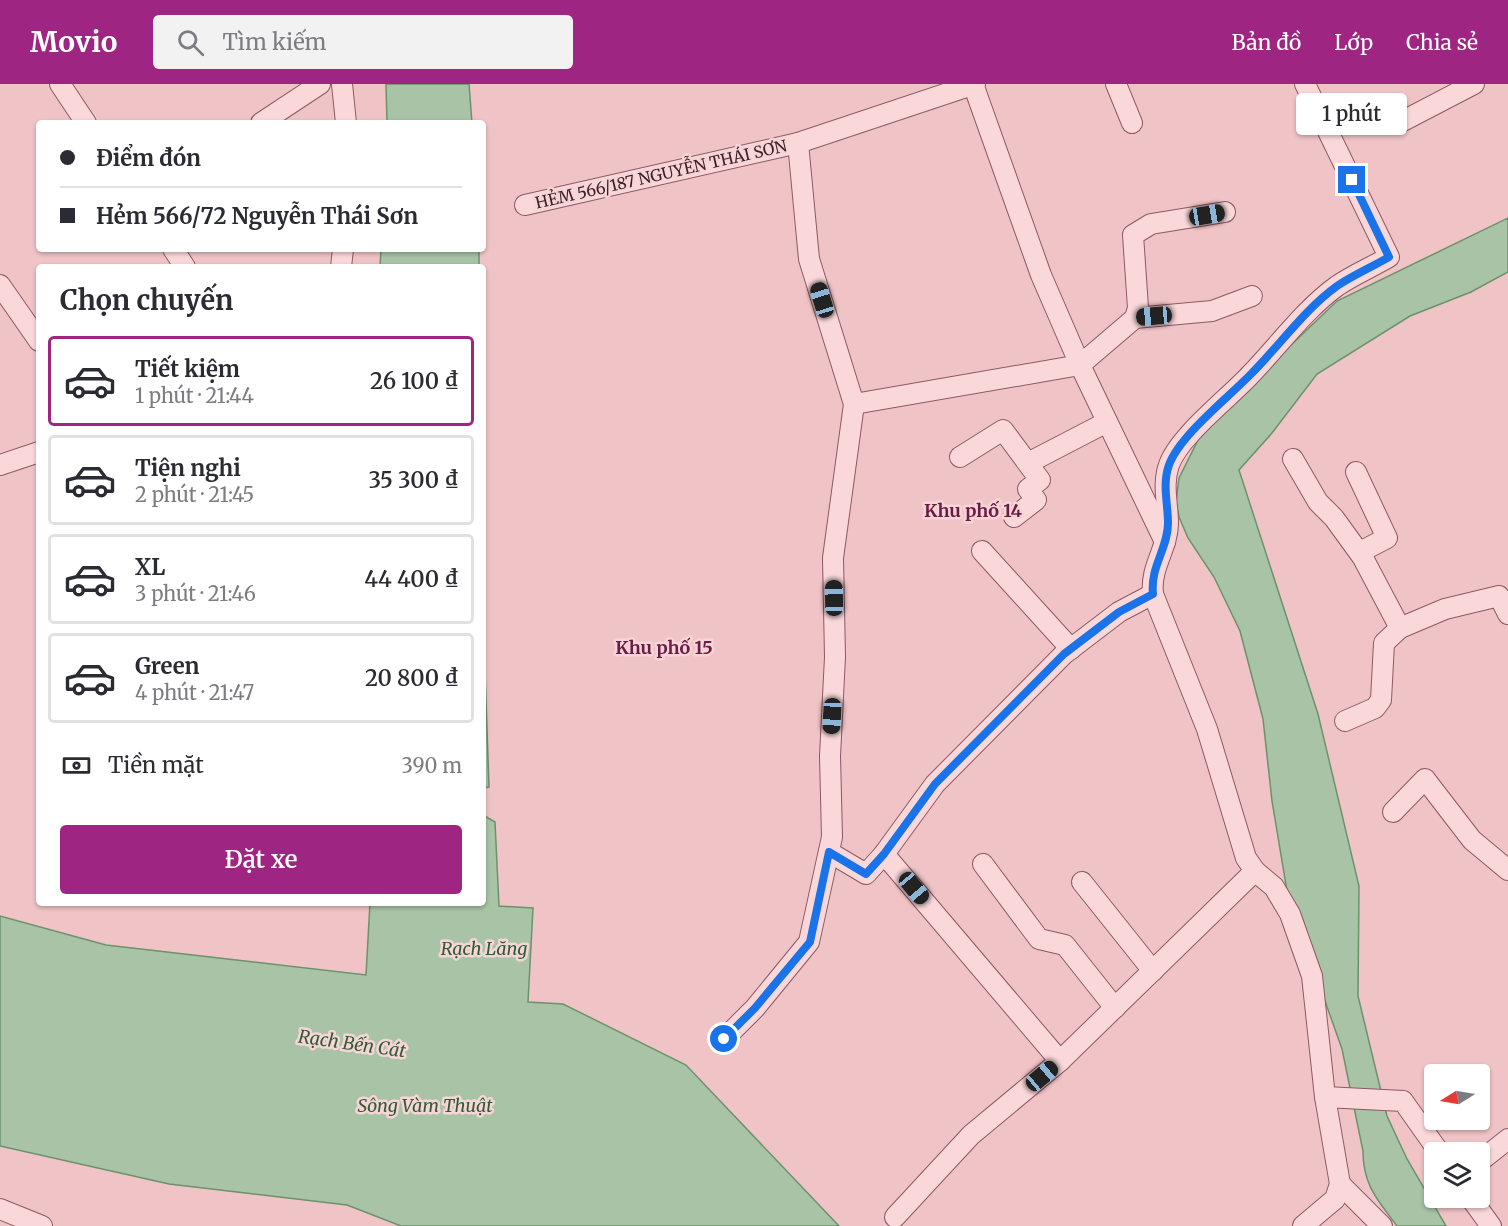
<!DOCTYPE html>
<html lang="vi">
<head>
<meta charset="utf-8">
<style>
  body { margin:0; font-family:Merriweather,serif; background:#f2f2f3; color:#2b2b33; height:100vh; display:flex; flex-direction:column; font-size:22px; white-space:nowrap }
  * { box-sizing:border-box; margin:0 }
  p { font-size:20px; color:#7c7c81 }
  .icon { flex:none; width:33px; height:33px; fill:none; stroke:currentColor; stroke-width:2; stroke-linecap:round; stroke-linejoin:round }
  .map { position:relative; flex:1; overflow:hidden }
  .drawer { position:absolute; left:36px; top:180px; width:450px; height:642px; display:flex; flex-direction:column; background:#fff; border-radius:6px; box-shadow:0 2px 4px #0004 }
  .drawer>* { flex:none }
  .hud { position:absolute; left:36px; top:36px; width:450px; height:132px; border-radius:6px; box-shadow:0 2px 4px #0004; display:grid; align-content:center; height:132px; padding:0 24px; background:#fff }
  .needle { width:39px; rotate:259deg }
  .controls { position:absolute; left:1424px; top:980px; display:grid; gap:12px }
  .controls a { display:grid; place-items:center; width:66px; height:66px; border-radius:6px; background:#fff; box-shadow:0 2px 4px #0004; font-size:30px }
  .end { position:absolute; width:27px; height:27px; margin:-14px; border:8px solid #1a73e8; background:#fff; box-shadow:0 0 0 3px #fff }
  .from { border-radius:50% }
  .bubble { position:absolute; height:42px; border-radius:6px; background:#fff; box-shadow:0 2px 4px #0004; font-size:20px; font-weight:600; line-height:42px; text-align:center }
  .car { position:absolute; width:18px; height:36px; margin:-18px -9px; border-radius:8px; box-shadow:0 0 4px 2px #0007; background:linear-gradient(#222 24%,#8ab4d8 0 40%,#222 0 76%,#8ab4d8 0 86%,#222 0) }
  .hud b { display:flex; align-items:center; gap:21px; height:57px; font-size:22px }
  .hud b+b { border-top:2px solid #e1e1e2 }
  .hud i { width:15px; height:15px; background:#2b2b33 }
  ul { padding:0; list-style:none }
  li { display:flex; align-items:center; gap:18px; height:90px; margin:0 12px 9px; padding:0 12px; border:3px solid #e1e1e2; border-radius:6px }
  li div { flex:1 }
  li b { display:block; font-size:22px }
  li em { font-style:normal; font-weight:600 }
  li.selected { border-color:#9e2682 }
  li>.icon { width:54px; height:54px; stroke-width:1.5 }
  h2 { padding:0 24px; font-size:27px; line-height:72px }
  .pay { display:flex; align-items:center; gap:15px; height:66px; padding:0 24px; font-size:22px }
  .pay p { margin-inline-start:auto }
  .primary-button { display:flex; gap:12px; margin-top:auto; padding:12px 24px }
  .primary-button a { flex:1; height:69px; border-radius:6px; background:#9e2682; color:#fff; font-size:24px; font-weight:600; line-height:69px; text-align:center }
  header { display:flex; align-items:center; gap:36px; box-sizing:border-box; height:84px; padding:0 30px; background:#9e2682; color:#fff }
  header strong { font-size:28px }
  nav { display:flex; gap:33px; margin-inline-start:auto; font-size:21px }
  .search { width:420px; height:54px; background:#f2f2f3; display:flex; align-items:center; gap:15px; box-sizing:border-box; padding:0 21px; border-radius:6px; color:#7c7c81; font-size:22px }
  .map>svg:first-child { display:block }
</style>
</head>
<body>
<header>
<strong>Movio</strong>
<div class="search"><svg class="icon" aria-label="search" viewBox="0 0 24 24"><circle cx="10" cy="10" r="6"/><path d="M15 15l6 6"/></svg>Tìm kiếm</div>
<nav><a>Bản đồ</a><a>Lớp</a><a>Chia sẻ</a></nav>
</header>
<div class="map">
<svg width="1508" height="1142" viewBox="0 0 1508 1142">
  <rect width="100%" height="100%" fill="#f0c4c6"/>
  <!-- water -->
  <g fill="#a8c3a6" stroke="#6c926c" stroke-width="1.5">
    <path d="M386 0H469L472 39H387Z"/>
    <path d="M1508 134V188L1471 208 1410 232 1317 290 1272 349 1239 386 1318 630 1359 802 1358 912 1387 1032 1407 1075 1446 1142H1397C1378 1116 1363 1102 1363 1067L1342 965 1288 813 1272 717 1263 635 1240 547 1214 493 1188 454 1179 433 1176 418 1179 394 1198 356 1244 306 1337 217Z"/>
    <path d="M381 165H479V183H380Z"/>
    <path d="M483 531 489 703 483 704Z"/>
    <path d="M483 731 495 738 499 822 533 824 528 918 563 920 686 981 839 1142H401L347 1121 169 1100 0 1062V832L106 861 366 891 370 819H483Z"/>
  </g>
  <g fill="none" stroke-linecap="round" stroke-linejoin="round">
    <defs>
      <g id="minor">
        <path d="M60 0 86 39"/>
        <path d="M342 0 346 39"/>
        <path d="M973 0 1041 191 1080 281 1165 458"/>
        <path d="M1116 0 1132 39"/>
        <path d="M1401 38 1474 0"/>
        <path d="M261 39 320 0"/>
        <path d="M525 121 798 59 975 0"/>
        <path d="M173 165 185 183"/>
        <path d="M341 183 343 165"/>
        <path d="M0 201 39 257"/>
        <path d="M1135 234 1212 227 1252 212"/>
        <path d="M854 320 1080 281 1135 234 1138 224 1133 151 1151 140 1225 128"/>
        <path d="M960 373 1003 346 1040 396 1028 405 1036 416 1014 433"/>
        <path d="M1293 375 1318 418 1334 434 1363 474 1400 544 1445 525 1499 512 1508 530"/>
        <path d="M1028 379 1107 338"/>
        <path d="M0 381 39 368"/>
        <path d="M1356 388 1387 454 1360 468"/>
        <path d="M982 467 1071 565"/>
        <path d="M1345 637 1375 624 1381 616 1384 559 1400 544"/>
        <path d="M1393 728 1425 695 1472 756 1508 786"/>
        <path d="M829 768 866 790 884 770 935 700 1064 570 1119 528 1153 510"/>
        <path d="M884 770 1060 977"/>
        <path d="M983 780 1039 855 1065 861 1115 924"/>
        <path d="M1082 798 1153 887"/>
        <path d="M724 955 755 924 809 858 832 753 830 672 835 573 833 474 854 320 809 175 798 59"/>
        <path d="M1325 1013 1403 1017 1439 1068"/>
        <path d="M1479 1078 1508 1055"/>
        <path d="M1340 1100 1382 1142"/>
        <path d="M1470 1113 1491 1142"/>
        <path d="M0 1125 42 1142"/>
        <path d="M895 1133 971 1051 1060 977 1255 787"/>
        <path d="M1303 1142 1335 1115 1340 1100 1325 1013 1312 892 1290 830 1274 803 1255 787 1246 774 1207 645 1153 510C1150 482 1168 465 1168 439 1168 420 1162 400 1169 381 1179 352 1229 314 1251 290 1279 261 1304 226 1337 202 1353 191 1372 183 1389 173L1305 0"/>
      </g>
    </defs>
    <!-- minor casing -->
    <use href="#minor" stroke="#8c5965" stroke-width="22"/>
    <!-- minor -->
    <use href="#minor" stroke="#fad8da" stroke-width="20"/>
  </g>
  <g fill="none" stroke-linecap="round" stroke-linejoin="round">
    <!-- route -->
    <path stroke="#1a73e8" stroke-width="8" d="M724 955 755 924 810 858 829 768 866 790 884 770 935 700 1064 570 1119 528 1153 510C1150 482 1168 465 1168 439 1168 420 1162 400 1169 381 1179 352 1229 313 1251 290 1280 261 1304 226 1337 202 1353 191 1372 183 1389 173L1352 96"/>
  </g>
  <g text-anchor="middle" stroke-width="5" stroke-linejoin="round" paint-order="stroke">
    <!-- street labels -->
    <g font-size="16" fill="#3b1e26" stroke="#f7d4d6">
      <text transform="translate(661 90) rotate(-13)" y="6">HẺM 566/187 NGUYỄN THÁI SƠN</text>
    </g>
    <!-- neighbourhood labels -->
    <g font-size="18" font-weight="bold" fill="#6a1b46" stroke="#f7d4d6">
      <text x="973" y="433">Khu phố 14</text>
      <text x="664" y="570">Khu phố 15</text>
    </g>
    <!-- water labels -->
    <g font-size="18" font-style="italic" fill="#2d5c35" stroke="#f7d4d6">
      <text x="484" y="871">Rạch Lăng</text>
      <text transform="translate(352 960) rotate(8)" y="6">Rạch Bến Cát</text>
      <text x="425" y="1028">Sông Vàm Thuật</text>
    </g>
  </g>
</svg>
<div class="controls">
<a><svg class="needle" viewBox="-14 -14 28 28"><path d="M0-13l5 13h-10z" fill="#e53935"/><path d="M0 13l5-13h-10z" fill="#7c7c81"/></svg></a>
<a><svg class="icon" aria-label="layers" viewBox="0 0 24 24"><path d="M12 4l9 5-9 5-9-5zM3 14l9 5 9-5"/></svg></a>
</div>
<i class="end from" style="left:724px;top:955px"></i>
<i class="end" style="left:1352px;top:96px"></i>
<div class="bubble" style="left:1296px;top:9px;width:111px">1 phút</div>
<i class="car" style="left:1207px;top:131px;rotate:80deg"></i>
<i class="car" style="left:822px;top:216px;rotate:343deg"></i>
<i class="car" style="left:1154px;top:232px;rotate:265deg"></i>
<i class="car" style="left:834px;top:514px;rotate:359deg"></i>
<i class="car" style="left:832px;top:632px;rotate:183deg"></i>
<i class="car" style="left:914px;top:804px;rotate:140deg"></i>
<i class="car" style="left:1042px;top:992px;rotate:50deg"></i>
<div class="hud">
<b><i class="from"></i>Điểm đón</b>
<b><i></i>Hẻm 566/72 Nguyễn Thái Sơn</b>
</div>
<section class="drawer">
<h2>Chọn chuyến</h2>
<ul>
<li class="selected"><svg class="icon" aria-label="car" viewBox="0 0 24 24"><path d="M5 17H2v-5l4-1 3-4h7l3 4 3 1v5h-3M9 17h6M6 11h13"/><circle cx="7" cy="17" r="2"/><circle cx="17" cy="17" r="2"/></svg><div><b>Tiết kiệm</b><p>1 phút · 21:44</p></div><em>26 100 ₫</em></li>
<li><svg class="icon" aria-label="car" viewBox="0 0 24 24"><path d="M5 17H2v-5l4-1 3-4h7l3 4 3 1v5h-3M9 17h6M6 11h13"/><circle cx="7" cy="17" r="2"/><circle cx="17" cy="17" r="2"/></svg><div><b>Tiện nghi</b><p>2 phút · 21:45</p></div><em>35 300 ₫</em></li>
<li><svg class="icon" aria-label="car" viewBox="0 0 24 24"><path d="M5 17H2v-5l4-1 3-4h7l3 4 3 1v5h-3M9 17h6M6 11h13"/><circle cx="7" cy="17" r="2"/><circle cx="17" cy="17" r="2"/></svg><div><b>XL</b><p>3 phút · 21:46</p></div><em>44 400 ₫</em></li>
<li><svg class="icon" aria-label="car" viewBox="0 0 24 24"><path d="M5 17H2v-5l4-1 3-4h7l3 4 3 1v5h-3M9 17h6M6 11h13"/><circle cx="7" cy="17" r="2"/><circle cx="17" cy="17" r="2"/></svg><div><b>Green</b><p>4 phút · 21:47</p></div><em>20 800 ₫</em></li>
</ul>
<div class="pay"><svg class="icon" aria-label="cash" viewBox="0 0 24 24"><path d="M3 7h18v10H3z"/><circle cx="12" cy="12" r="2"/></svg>Tiền mặt<p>390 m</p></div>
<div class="primary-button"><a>Đặt xe</a></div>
</section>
</div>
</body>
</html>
